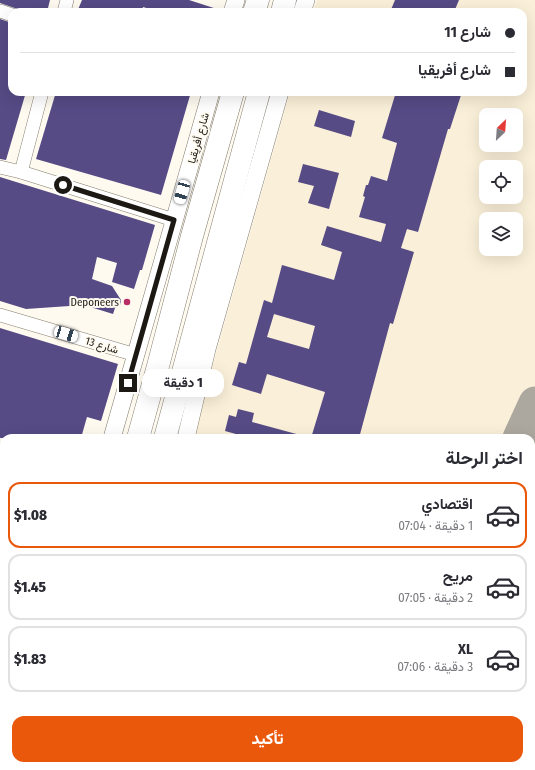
<!DOCTYPE html>
<html lang="ar">
<head>
<meta charset="utf-8">
<style>
  body { margin:0; font-family:"Fira Sans Condensed",Vazirmatn,sans-serif; background:#f2f2f3; color:#2b2b33; direction:rtl; height:100vh; display:flex; flex-direction:column; font-size:15px; white-space:nowrap }
  * { box-sizing:border-box; margin:0 }
  p { font-size:13px; color:#7c7c81 }
  .icon { flex:none; width:22px; height:22px; fill:none; stroke:currentColor; stroke-width:2; stroke-linecap:round; stroke-linejoin:round }
  .map { position:relative; flex:1; overflow:hidden; direction:ltr }
  .side { position:absolute; left:0px; top:434px; width:535px; height:336px; display:flex; flex-direction:column; background:#fff; border-radius:12px 12px 0 0; box-shadow:0 4px 16px #0002; direction:rtl }
  .side>* { flex:none }
  .banner { position:absolute; left:8px; top:8px; width:519px; height:88px; border-radius:12px; box-shadow:0 4px 16px #0002; direction:rtl; display:grid; align-content:center; height:88px; padding:0 12px; background:#fff }
  .needle { width:26px; rotate:25deg }
  .fabs { position:absolute; left:479px; top:108px; display:grid; gap:8px }
  .fabs a { display:grid; place-items:center; width:44px; height:44px; border-radius:8px; background:#fff; box-shadow:0 4px 16px #0002; font-size:20px }
  .end { position:absolute; width:18px; height:18px; margin:-9px; border:5px solid #1c1914; background:#fff; box-shadow:0 0 0 2px #fff }
  .from { border-radius:50% }
  .bubble { position:absolute; height:28px; border-radius:12px; background:#fff; box-shadow:0 4px 16px #0002; font-size:13px; font-weight:800; line-height:28px; text-align:center; direction:rtl }
  .car { position:absolute; width:12px; height:24px; margin:-12px -6px; border-radius:5px; box-shadow:0 0 3px 1px #0007; background:linear-gradient(#fff 24%,#345 0 40%,#fff 0 76%,#345 0 86%,#fff 0) }
  .banner b { display:flex; align-items:center; gap:14px; height:38px; font-size:15px }
  .banner b+b { border-top:1px solid #e1e1e2 }
  .banner i { width:10px; height:10px; background:#2b2b33 }
  ul { padding:0; list-style:none }
  li { display:flex; align-items:center; gap:12px; height:66px; margin:0 8px 6px; padding:0 4px; border:2px solid #e1e1e2; border-radius:12px }
  li div { flex:1 }
  li b { display:block; font-size:15px }
  li em { font-style:normal; font-weight:800 }
  li.selected { border-color:#ea580c }
  li>.icon { width:36px; height:36px; stroke-width:1.5 }
  h2 { padding:0 12px; font-size:18px; line-height:48px }
  .action { display:flex; gap:8px; margin-top:auto; padding:8px 12px }
  .action a { flex:1; height:46px; border-radius:12px; background:#ea580c; color:#fff; font-size:16px; font-weight:800; line-height:46px; text-align:center }
  .map>svg:first-child { display:block }
</style>
</head>
<body>
<div class="map">
<svg width="535" height="770" viewBox="0 0 535 770">
  <rect width="100%" height="100%" fill="#fffaf0"/>
  <!-- built -->
  <path fill="#faefd8" fill-rule="evenodd" d="M317 0H535V770H101L102 766H531V438H192L290 92H523V12H313ZM486 115H516V145H486ZM486 167H516V197H486ZM486 219H516V249H486Z"/>
  <g fill="none" stroke-linecap="round" stroke-linejoin="round">
    <!-- taxiway -->
    <g stroke="#aca8a0" stroke-width="33">
      <path d="M519 438 535 403"/>
      <path d="M531 477 535 479"/>
      <path d="M454 766 455 770"/>
    </g>
  </g>
  <!-- building -->
  <g fill="#564b85" fill-rule="evenodd">
    <path d="M0 0H50L47 12H26L0 3Z"/>
    <path d="M82 0H189L220 10V12H160L143 7 142 12H77Z"/>
    <path d="M395 0H459L454 12H390Z"/>
    <path d="M0 19 12 23V92H26L6 160 0 159Z"/>
    <path d="M56 92H191L161 195 36 159Z"/>
    <path d="M396 92H462L450 129H448L418 232 407 229 401 248 414 252 393 324 390 323 359 438H311L325 392 267 374 261 394 232 385 239 362 246 364 264 300 272 303 282 265 334 280 342 252 321 245 327 226 381 242 386 224 359 217 365 197 363 196 366 185H368L371 176 387 181 397 143 382 138ZM274 314 315 326 309 349 267 337Z"/>
    <path d="M319 110 355 121 351 137 314 126Z"/>
    <path d="M303 164 339 173 329 209 308 203 314 186 298 182Z"/>
    <path d="M0 177 155 225 142 270H140L134 289 112 282 117 263 97 257 92 279 112 286 121 300 120 306 115 308 113 314 84 305 26 309 0 301Z"/>
    <path d="M0 328 118 364 101 421 87 417 81 438H0Z"/>
    <path d="M238 409 254 413 252 422 300 435V438H250L225 431 229 415 236 417Z"/>
  </g>
  <g fill="none" stroke-linecap="round" stroke-linejoin="round">
    <defs>
      <g id="minor">
        <path d="M0 11 12 15"/>
        <path d="M64 12 67 0"/>
        <path d="M0 167 21 172 174 220"/>
        <path d="M21 172 42 92"/>
        <path d="M0 315 136 355"/>
        <path d="M0 656 4 657"/>
      </g>
      <g id="tertiary">
        <path d="M232 12 236 0"/>
        <path d="M302 12 306 0"/>
        <path d="M112 438 211 92"/>
        <path d="M186 438 207 349 280 92"/>
        <path d="M0 488 4 489"/>
        <path d="M25 770 26 766"/>
        <path d="M91 770 93 766"/>
      </g>
      <g id="trunk">
        <path d="M254 12 258 0"/>
        <path d="M282 12 285 0"/>
        <path d="M138 438 158 366 192 236 233 92"/>
        <path d="M165 438 259 92"/>
        <path d="M44 770 45 766"/>
        <path d="M71 770 72 766"/>
      </g>
    </defs>
    <!-- minor casing -->
    <use href="#minor" stroke="#847d6f" stroke-width="14"/>
    <!-- tertiary casing -->
    <use href="#tertiary" stroke="#847d6f" stroke-width="18"/>
    <!-- trunk casing -->
    <use href="#trunk" stroke="#847d6f" stroke-width="23"/>
    <!-- minor -->
    <use href="#minor" stroke="#fff" stroke-width="13"/>
    <!-- tertiary -->
    <use href="#tertiary" stroke="#fff" stroke-width="17"/>
    <!-- trunk -->
    <use href="#trunk" stroke="#fff" stroke-width="22"/>
  </g>
  <g fill="none" stroke-linecap="round" stroke-linejoin="round">
    <!-- route -->
    <path stroke="#1c1914" stroke-width="5" d="M63 185 174 220 128 383"/>
  </g>
  <!-- markers -->
  <circle fill="#b82d66" stroke="#fffaf0" stroke-width="1.5" cx="127" cy="302" r="4"/>
  <g text-anchor="middle" stroke-width="4" stroke-linejoin="round" paint-order="stroke">
    <!-- street labels -->
    <g font-size="11" fill="#1c1914" stroke="#fffaf0">
      <text transform="translate(198 138) rotate(-74)" y="4">شارع أفريقيا</text>
      <text transform="translate(102 345) rotate(17)" y="4">شارع 13</text>
    </g>
    <!-- poi labels -->
    <g font-size="11" fill="#1c1914" stroke="#fffaf0" text-anchor="end">
      <text x="119" y="306">Deponeers</text>
    </g>
  </g>
</svg>
<div class="fabs">
<a><svg class="needle" viewBox="-14 -14 28 28"><path d="M0-13l5 13h-10z" fill="#e53935"/><path d="M0 13l5-13h-10z" fill="#7c7c81"/></svg></a>
<a><svg class="icon" aria-label="locate" viewBox="0 0 24 24"><circle cx="12" cy="12" r="6"/><path d="M12 2v4M12 18v4M2 12h4M18 12h4"/></svg></a>
<a><svg class="icon" aria-label="layers" viewBox="0 0 24 24"><path d="M12 4l9 5-9 5-9-5zM3 14l9 5 9-5"/></svg></a>
</div>
<i class="end from" style="left:63px;top:185px"></i>
<i class="end" style="left:128px;top:383px"></i>
<div class="bubble" style="left:142px;top:369px;width:82px">1 دقيقة</div>
<i class="car" style="left:182px;top:192px;rotate:196deg"></i>
<i class="car" style="left:66px;top:334px;rotate:107deg"></i>
<div class="banner">
<b><i class="from"></i>شارع 11</b>
<b><i></i>شارع أفريقيا</b>
</div>
<section class="side">
<h2>اختر الرحلة</h2>
<ul>
<li class="selected"><svg class="icon" aria-label="car" viewBox="0 0 24 24"><path d="M5 17H2v-5l4-1 3-4h7l3 4 3 1v5h-3M9 17h6M6 11h13"/><circle cx="7" cy="17" r="2"/><circle cx="17" cy="17" r="2"/></svg><div><b>اقتصادي</b><p>1 دقيقة · 07:04</p></div><em>$1.08</em></li>
<li><svg class="icon" aria-label="car" viewBox="0 0 24 24"><path d="M5 17H2v-5l4-1 3-4h7l3 4 3 1v5h-3M9 17h6M6 11h13"/><circle cx="7" cy="17" r="2"/><circle cx="17" cy="17" r="2"/></svg><div><b>مريح</b><p>2 دقيقة · 07:05</p></div><em>$1.45</em></li>
<li><svg class="icon" aria-label="car" viewBox="0 0 24 24"><path d="M5 17H2v-5l4-1 3-4h7l3 4 3 1v5h-3M9 17h6M6 11h13"/><circle cx="7" cy="17" r="2"/><circle cx="17" cy="17" r="2"/></svg><div><b>XL</b><p>3 دقيقة · 07:06</p></div><em>$1.83</em></li>
</ul>
<div class="action"><a>تأكيد</a></div>
</section>
</div>
</body>
</html>
